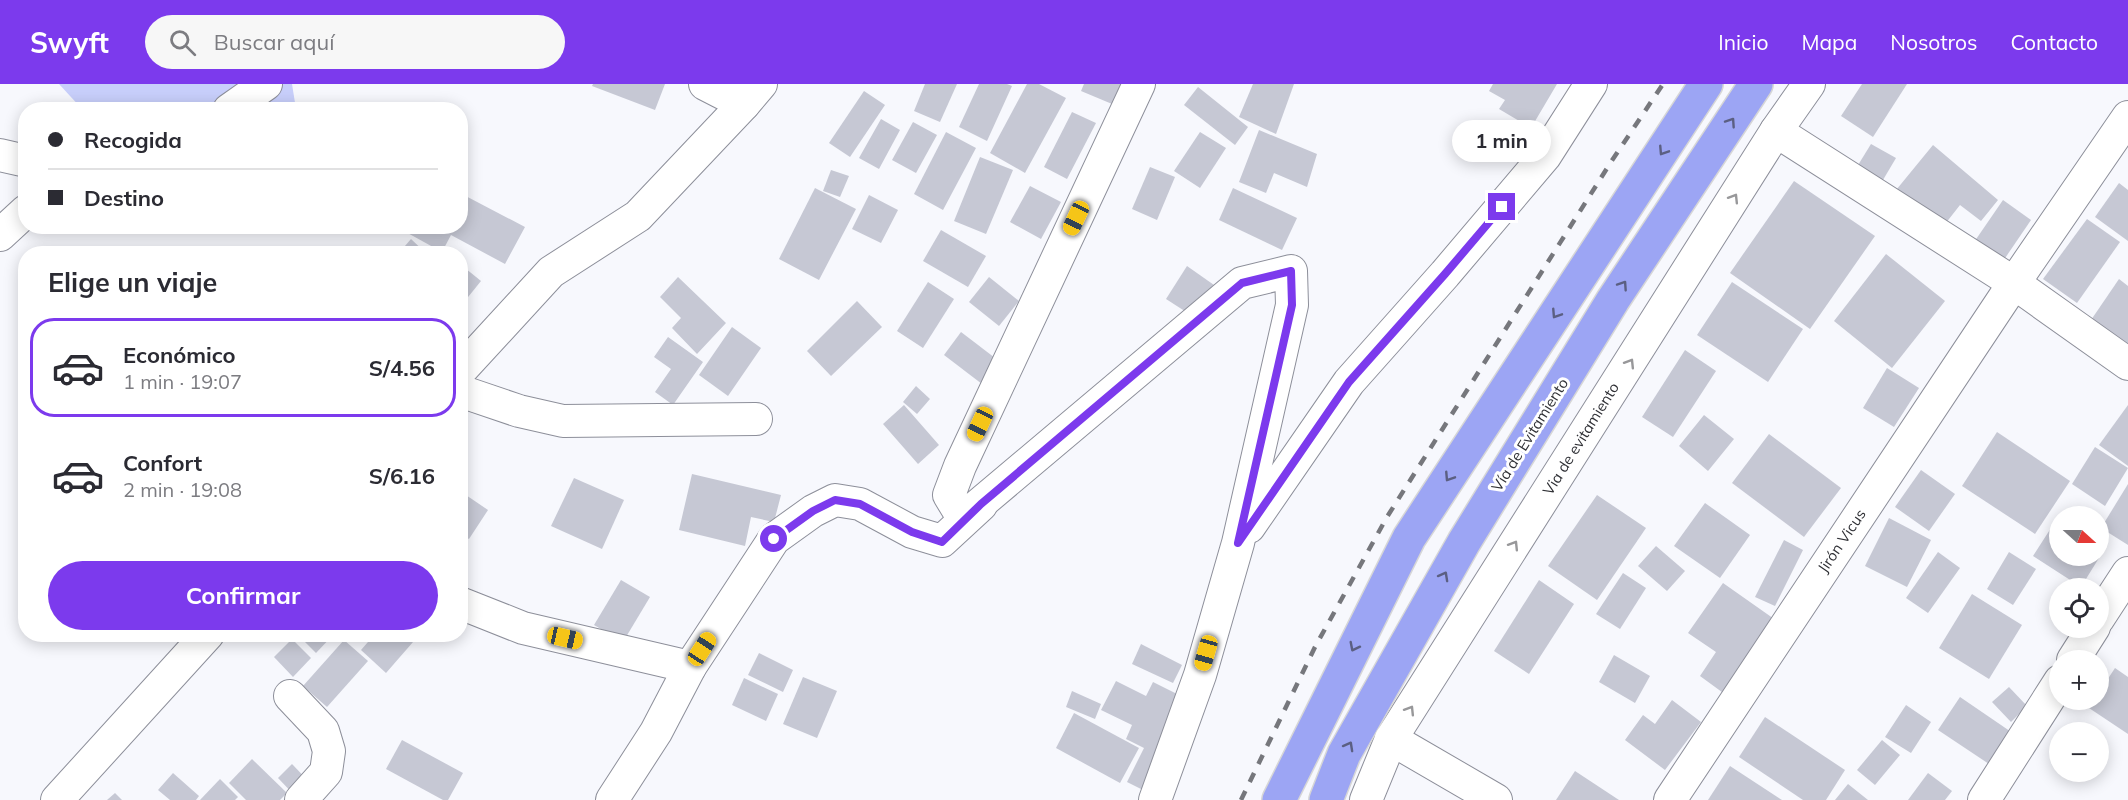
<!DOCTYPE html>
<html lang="es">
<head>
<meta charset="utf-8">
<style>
  body { margin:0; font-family:Mulish,sans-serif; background:#f7f7f7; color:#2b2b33; height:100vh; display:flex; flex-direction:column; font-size:22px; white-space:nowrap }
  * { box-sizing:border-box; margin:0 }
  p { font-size:20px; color:#7c7c81 }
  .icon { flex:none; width:33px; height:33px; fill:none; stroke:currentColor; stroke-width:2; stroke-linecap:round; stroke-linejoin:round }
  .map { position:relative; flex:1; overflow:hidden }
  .sheet { position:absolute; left:18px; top:162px; width:450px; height:396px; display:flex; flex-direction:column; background:#fff; border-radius:24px; box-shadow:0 3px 15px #0003 }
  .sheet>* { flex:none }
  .top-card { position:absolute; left:18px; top:18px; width:450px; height:132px; border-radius:24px; box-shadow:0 3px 15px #0003; display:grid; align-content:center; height:132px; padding:0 30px; background:#fff }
  .needle { width:39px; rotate:111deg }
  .tools { position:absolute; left:2049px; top:422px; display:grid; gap:12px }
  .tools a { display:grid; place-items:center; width:60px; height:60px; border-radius:50%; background:#fff; box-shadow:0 3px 15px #0003; font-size:30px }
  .end { position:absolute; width:27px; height:27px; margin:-14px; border:8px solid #7c3aed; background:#fff; box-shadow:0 0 0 3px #fff }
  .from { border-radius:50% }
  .bubble { position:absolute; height:42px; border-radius:21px; background:#fff; box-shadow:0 3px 15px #0003; font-size:20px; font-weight:700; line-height:42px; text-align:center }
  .car { position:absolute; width:18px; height:36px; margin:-18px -9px; border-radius:8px; box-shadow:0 0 4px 2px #0007; background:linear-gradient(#f5c518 24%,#345 0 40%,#f5c518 0 76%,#345 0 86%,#f5c518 0) }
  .top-card b { display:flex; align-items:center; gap:21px; height:57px; font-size:22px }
  .top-card b+b { border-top:2px solid #e1e1e2 }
  .top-card i { width:15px; height:15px; background:#2b2b33 }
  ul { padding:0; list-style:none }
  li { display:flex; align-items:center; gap:18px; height:99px; margin:0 12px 9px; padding:0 18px; border:3px solid transparent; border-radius:24px }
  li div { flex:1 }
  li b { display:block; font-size:22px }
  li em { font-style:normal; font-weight:700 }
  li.selected { border-color:#7c3aed }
  li>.icon { width:54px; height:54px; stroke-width:1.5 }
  h2 { padding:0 30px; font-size:27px; line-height:72px }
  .button { display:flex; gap:12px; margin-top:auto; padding:12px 30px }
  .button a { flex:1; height:69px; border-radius:36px; background:#7c3aed; color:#fff; font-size:24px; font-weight:700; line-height:69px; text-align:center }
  header { display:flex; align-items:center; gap:36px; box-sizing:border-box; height:84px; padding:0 30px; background:#7c3aed; color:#fff }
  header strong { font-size:28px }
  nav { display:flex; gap:33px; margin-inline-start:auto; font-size:21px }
  .search { width:420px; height:54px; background:#f7f7f7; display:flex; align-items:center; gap:15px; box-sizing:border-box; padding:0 21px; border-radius:33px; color:#7c7c81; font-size:22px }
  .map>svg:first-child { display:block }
</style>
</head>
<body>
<header>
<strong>Swyft</strong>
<div class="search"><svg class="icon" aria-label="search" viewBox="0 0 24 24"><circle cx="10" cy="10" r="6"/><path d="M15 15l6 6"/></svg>Buscar aquí</div>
<nav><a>Inicio</a><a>Mapa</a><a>Nosotros</a><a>Contacto</a></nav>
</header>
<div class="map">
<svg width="2128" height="716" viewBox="0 0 2128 716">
  <rect width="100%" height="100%" fill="#f7f8fd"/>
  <!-- green -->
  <path fill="#c8cffb" d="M59 0H292L296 25H82Z"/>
  <!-- building -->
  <g fill="#c6c8d4">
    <path d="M593 0H665L655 26 592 2Z"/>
    <path d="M925 0H957L940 38 914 27Z"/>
    <path d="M979 0H1007L1012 2 987 57 959 43Z"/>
    <path d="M1027 0H1039L1066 14 1025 89 990 69Z"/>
    <path d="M1084 0H1135L1124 25 1081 7Z"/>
    <path d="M1253 0H1294L1276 50 1239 33Z"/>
    <path d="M1493 0H1557L1531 44 1499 25 1505 16 1489 7Z"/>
    <path d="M1862 0H1907L1873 53 1841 32Z"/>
    <path d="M1198 3 1248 43 1235 61 1184 21Z"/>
    <path d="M864 7 885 21 850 73 829 59Z"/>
    <path d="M1072 28 1096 39 1067 95 1044 83Z"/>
    <path d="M881 35 900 46 879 85 859 74Z"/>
    <path d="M913 38 937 51 916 89 892 76Z"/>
    <path d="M1259 46 1317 70 1307 103 1274 89 1266 109 1239 98Z"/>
    <path d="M946 48 976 64 943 126 914 110Z"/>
    <path d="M1200 48 1226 64 1200 104 1174 87Z"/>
    <path d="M1871 60 1896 74 1880 101 1855 86Z"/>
    <path d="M1933 61 1998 116 1981 137 1960 121 1938 149 1892 111Z"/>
    <path d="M980 73 1013 86 986 150 954 137Z"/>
    <path d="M1150 83 1175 93 1157 136 1132 125Z"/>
    <path d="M831 86 849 92 840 113 823 107Z"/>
    <path d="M1794 97 1875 152 1810 245 1730 189Z"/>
    <path d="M2119 99 2128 106V157L2095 133Z"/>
    <path d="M1030 102 1061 118 1041 155 1010 138Z"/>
    <path d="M815 104 856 125 819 196 779 175Z"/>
    <path d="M1233 104 1297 134 1282 166 1219 136Z"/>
    <path d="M460 109 525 143 505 180 451 151 442 168 404 147 406 142H460Z"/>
    <path d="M869 111 898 126 881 159 852 145Z"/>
    <path d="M2003 116 2031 136 1999 183 1970 164Z"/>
    <path d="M2087 135 2120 158 2077 219 2043 195Z"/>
    <path d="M941 146 986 172 968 203 923 177Z"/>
    <path d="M411 155 427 170H398Z"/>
    <path d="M1886 170 1945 217 1892 284 1834 237Z"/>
    <path d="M460 180 481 197 460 223Z"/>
    <path d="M1187 182 1214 201 1194 233 1166 215Z"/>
    <path d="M678 193 726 239 697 270 672 244 681 234 660 213Z"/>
    <path d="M989 193 1019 217 999 242 969 218Z"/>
    <path d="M2119 195 2128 202V263L2089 239Z"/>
    <path d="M928 198 954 215 923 264 897 247Z"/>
    <path d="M1732 198 1803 245 1768 298 1697 251Z"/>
    <path d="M857 217 882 243 831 292 807 267Z"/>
    <path d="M732 243 761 264 728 312 699 291Z"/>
    <path d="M961 248 999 277 982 300 944 271Z"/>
    <path d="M668 253 703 278 673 321 655 308 671 285 654 273Z"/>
    <path d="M1685 266 1716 287 1673 353 1642 333Z"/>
    <path d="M1887 284 1919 304 1894 343 1863 324Z"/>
    <path d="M916 302 930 315 917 330 903 318Z"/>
    <path d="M904 321 939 361 918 380 883 340Z"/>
    <path d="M2128 321V382L2099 361Z"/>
    <path d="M1704 331 1734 355 1708 387 1679 362Z"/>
    <path d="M1997 348 2070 397 2035 450 1962 402Z"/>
    <path d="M1769 350 1841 404 1804 453 1732 399Z"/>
    <path d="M2095 363 2128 384 2105 422 2072 400Z"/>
    <path d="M1921 386 1955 410 1929 447 1895 423Z"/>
    <path d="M692 390 781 411 774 438 751 433 745 462 679 446Z"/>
    <path d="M574 394 624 416 602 465 551 442Z"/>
    <path d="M2128 400V461L2101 444Z"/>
    <path d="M460 407 488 426 469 455 460 450Z"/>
    <path d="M1597 411 1646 444 1597 516 1548 482Z"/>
    <path d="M1705 419 1750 451 1720 494 1674 462Z"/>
    <path d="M2060 430V471H2098V456L2107 461 2081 503 2033 472Z"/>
    <path d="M1889 434 1931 456 1907 503 1865 482Z"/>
    <path d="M1784 456 1803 466 1775 522 1755 513Z"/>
    <path d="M1656 462 1685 487 1667 507 1638 482Z"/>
    <path d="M1938 468 1960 484 1928 529 1906 514Z"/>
    <path d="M2009 468 2036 485 2013 521 1987 505Z"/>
    <path d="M1623 489 1646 504 1620 545 1596 530Z"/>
    <path d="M621 496 650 513 623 558 594 541Z"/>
    <path d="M1539 496 1574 520 1529 590 1494 567Z"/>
    <path d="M1723 499 1777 537 1726 611 1700 592 1716 568 1688 549Z"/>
    <path d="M1972 510 2022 541 1989 595 1939 564Z"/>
    <path d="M277 550H290L285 557Z"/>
    <path d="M297 550H334L316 569Z"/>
    <path d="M375 550H420L386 589 361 566Z"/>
    <path d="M292 555 311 574 293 593 274 573Z"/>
    <path d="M344 556 368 577 327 623 303 602Z"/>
    <path d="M1141 560 1182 581 1173 599 1132 580Z"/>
    <path d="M759 569 793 586 783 608 748 591Z"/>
    <path d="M1614 571 1650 592 1635 619 1599 598Z"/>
    <path d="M2115 584 2128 593V650L2089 624 2095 615H2098V610Z"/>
    <path d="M803 593 837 607 817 654 783 640Z"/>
    <path d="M744 594 778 610 766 637 732 621Z"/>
    <path d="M1116 597 1146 612 1153 598 1187 615 1143 706 1127 698 1144 664 1126 655 1132 641 1101 626Z"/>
    <path d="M2009 603 2027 622 2011 638 1992 618Z"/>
    <path d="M1072 607 1101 620 1095 635 1066 623Z"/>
    <path d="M1960 613 2020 654 1998 686 1938 646Z"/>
    <path d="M1672 616 1701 638 1665 686 1625 656 1643 631 1655 640Z"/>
    <path d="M1906 621 1931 638 1911 669 1885 653Z"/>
    <path d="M1074 629 1139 664 1120 699 1056 664Z"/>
    <path d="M1765 633 1845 686 1826 716H1803L1739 673Z"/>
    <path d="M402 656 463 689 448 716H443L386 685Z"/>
    <path d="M1882 656 1900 671 1875 701 1857 686Z"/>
    <path d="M252 675 287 709 280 716H246L229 699Z"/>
    <path d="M292 680 313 702 299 716 278 694Z"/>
    <path d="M1730 682 1782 716H1708Z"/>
    <path d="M1575 687 1619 716H1556Z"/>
    <path d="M173 689 199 712 196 716H170L158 706Z"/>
    <path d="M1928 689 1952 707 1945 716H1908Z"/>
    <path d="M220 695 238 713 235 716H200Z"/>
    <path d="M1848 700 1868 716H1835Z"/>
    <path d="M115 709 122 716H107Z"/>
  </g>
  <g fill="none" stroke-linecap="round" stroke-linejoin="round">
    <defs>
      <g id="street">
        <path d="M705 0 744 20 761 0"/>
        <path d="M1139 0 960 382 949 411 963 434 1242 199 1291 187 1292 221 1238 459 1200 591 1155 716"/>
        <path d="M229 26 266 0"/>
        <path d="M1776 47 2014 199 2128 280"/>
        <path d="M0 71 26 77"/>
        <path d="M0 151 26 127"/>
        <path d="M460 287 551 188 638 132 744 20"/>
        <path d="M460 307 519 327 563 337 756 335"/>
        <path d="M1249 443 1349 298 1445 190 1545 72 1591 0"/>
        <path d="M460 519 523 544 690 583"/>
        <path d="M2098 535 2128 489"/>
        <path d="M2073 576 2094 543"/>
        <path d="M290 612 323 647 329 667 326 688 301 716"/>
        <path d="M1391 655 1496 716"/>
        <path d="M57 716 208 550"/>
        <path d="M612 716 656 648 690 583 774 455 813 427 835 416 860 420 912 448 942 457 981 421"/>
        <path d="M1366 716 1391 655 1776 47 1809 0"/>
        <path d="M1670 716 2014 199 2128 33"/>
        <path d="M1984 716 2060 597"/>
      </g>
      <g id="highway">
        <path d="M1279 716 1409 454 1706 0"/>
        <path d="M1326 716 1344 670 1464 458 1613 216 1756 0"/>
      </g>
    </defs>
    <!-- street casing -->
    <use href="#street" stroke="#8d8f9a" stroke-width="34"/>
    <!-- highway casing -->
    <use href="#highway" stroke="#d6d6d7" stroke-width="36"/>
    <!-- street -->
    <use href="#street" stroke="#fff" stroke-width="32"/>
    <!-- highway -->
    <use href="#highway" stroke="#9ca5f4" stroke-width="33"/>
    <!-- rail -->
    <path stroke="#76777c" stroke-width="4.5" stroke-dasharray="10 10" stroke-linecap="butt" d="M1241 716 1315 563 1387 433 1611 78 1663 0"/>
  </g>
  <!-- one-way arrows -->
  <defs><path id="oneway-chevron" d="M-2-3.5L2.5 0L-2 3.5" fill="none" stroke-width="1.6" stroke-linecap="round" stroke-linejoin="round" transform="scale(1.5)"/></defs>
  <g stroke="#5b5f82">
    <use href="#oneway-chevron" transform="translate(1731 38) rotate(-56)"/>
    <use href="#oneway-chevron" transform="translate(1663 67) rotate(123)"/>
    <use href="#oneway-chevron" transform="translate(1623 201) rotate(-56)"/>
    <use href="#oneway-chevron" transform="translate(1556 230) rotate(123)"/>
    <use href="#oneway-chevron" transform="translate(1449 393) rotate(123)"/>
    <use href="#oneway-chevron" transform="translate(1444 492) rotate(-61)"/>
    <use href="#oneway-chevron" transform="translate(1354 563) rotate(117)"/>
    <use href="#oneway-chevron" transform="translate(1349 662) rotate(-61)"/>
  </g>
  <g stroke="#98989a">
    <use href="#oneway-chevron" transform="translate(1734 114) rotate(-58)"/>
    <use href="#oneway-chevron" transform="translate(1630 279) rotate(-58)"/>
    <use href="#oneway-chevron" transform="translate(1514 461) rotate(-58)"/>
    <use href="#oneway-chevron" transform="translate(1410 626) rotate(-58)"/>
  </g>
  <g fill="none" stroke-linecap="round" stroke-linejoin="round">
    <!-- route -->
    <path stroke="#7c3aed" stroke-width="8" d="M774 455 813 427 835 416 860 420 912 448 942 458 981 420 1242 199 1291 187 1292 221 1238 459 1349 298 1445 190 1502 123"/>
  </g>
  <g text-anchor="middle" stroke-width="6" stroke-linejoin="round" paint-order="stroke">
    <!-- street labels -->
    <g font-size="15" fill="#303136" stroke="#fff">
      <text transform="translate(1530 351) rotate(-58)" y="5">Vía de Evitamiento</text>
      <text transform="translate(1581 355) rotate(-58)" y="5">Via de evitamiento</text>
      <text transform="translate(1842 457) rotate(-56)" y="5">Jirón Vicus</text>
    </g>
  </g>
</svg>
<div class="tools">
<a><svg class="needle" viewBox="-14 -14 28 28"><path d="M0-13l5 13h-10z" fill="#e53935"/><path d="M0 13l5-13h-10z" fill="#7c7c81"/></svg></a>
<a><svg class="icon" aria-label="locate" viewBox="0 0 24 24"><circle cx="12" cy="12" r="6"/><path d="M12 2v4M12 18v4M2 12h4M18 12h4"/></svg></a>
<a>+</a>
<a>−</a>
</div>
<i class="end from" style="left:774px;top:455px"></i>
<i class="end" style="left:1502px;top:123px"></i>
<div class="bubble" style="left:1452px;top:36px;width:99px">1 min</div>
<i class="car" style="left:1076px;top:134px;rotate:205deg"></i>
<i class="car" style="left:980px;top:340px;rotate:205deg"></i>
<i class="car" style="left:565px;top:554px;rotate:103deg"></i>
<i class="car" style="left:702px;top:565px;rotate:33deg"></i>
<i class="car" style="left:1206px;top:569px;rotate:196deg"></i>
<div class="top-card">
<b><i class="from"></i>Recogida</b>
<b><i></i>Destino</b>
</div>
<section class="sheet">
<h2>Elige un viaje</h2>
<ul>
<li class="selected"><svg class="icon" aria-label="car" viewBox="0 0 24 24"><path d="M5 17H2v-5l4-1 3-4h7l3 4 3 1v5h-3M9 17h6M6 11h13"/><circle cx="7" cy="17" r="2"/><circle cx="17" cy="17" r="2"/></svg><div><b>Económico</b><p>1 min · 19:07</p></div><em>S/4.56</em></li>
<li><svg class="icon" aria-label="car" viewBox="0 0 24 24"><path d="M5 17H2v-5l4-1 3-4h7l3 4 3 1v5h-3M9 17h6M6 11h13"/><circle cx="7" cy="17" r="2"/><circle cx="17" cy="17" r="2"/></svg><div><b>Confort</b><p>2 min · 19:08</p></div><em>S/6.16</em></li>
</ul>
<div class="button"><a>Confirmar</a></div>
</section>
</div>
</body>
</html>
